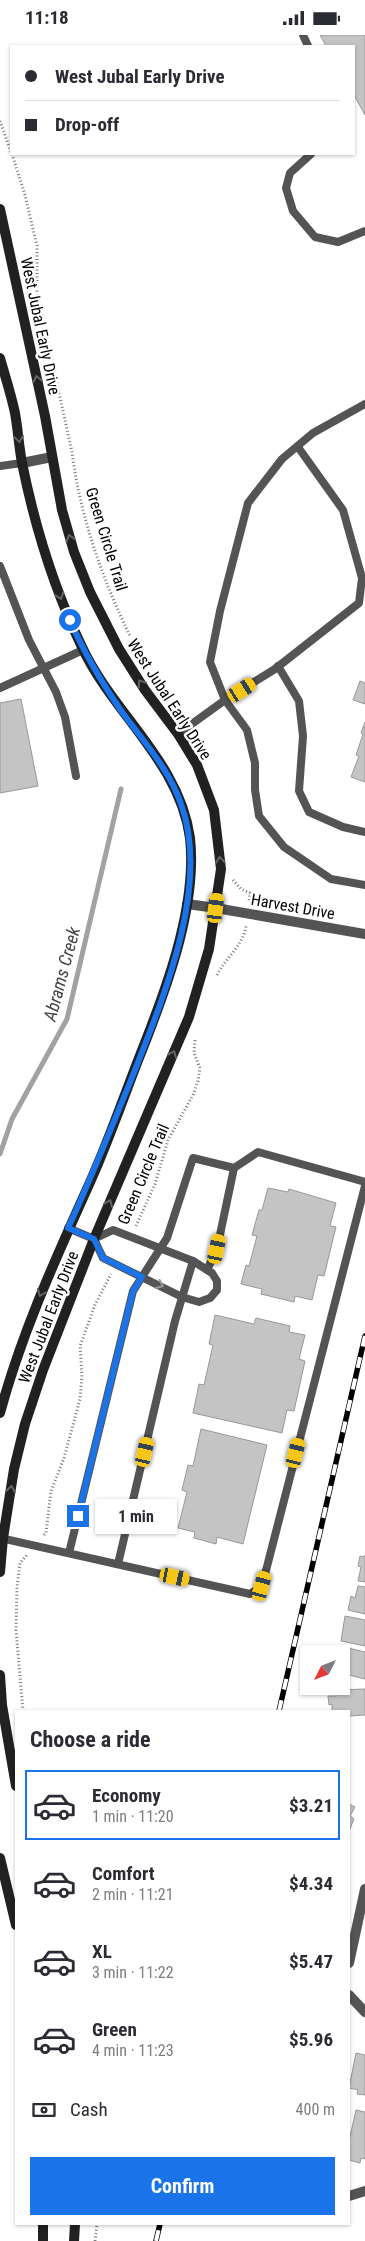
<!DOCTYPE html>
<html lang="en">
<head>
<meta charset="utf-8">
<style>
  body { margin:0; font-family:"Roboto Condensed",sans-serif; background:#f2f2f3; color:#2b2b33; height:100vh; display:flex; flex-direction:column; font-size:19px; white-space:nowrap }
  * { box-sizing:border-box; margin:0 }
  p { font-size:16px; color:#7c7c81 }
  .icon { flex:none; width:28px; height:28px; fill:none; stroke:currentColor; stroke-width:2; stroke-linecap:round; stroke-linejoin:round }
  .map { position:relative; flex:1; overflow:hidden }
  .details { position:absolute; left:15px; top:1675px; width:335px; height:515px; display:flex; flex-direction:column; background:#fff; border-radius:0px; box-shadow:0 1px 4px #0004 }
  .details>* { flex:none }
  .banner { position:absolute; left:10px; top:10px; width:345px; height:110px; border-radius:0px; box-shadow:0 1px 4px #0004; display:grid; align-content:center; height:110px; padding:0 15px; background:#fff }
  .needle { width:32px; rotate:228deg }
  .fabs { position:absolute; left:300px; top:1610px; display:grid; gap:10px }
  .fabs a { display:grid; place-items:center; width:50px; height:50px; border-radius:0px; background:#fff; box-shadow:0 1px 4px #0004; font-size:25px }
  .end { position:absolute; width:22px; height:22px; margin:-11px; border:6px solid #1a73e8; background:#fff; box-shadow:0 0 0 2px #fff }
  .from { border-radius:50% }
  .bubble { position:absolute; height:35px; border-radius:0px; background:#fff; box-shadow:0 1px 4px #0004; font-size:16px; font-weight:700; line-height:35px; text-align:center }
  .car { position:absolute; width:15px; height:30px; margin:-15px -8px; border-radius:6px; box-shadow:0 0 4px 1px #0007; background:linear-gradient(#f5c518 24%,#345 0 40%,#f5c518 0 76%,#345 0 86%,#f5c518 0) }
  .banner b { display:flex; align-items:center; gap:18px; height:48px; font-size:19px }
  .banner b+b { border-top:1px solid #e1e1e2 }
  .banner i { width:12px; height:12px; background:#2b2b33 }
  ul { padding:0; list-style:none }
  li { display:flex; align-items:center; gap:15px; height:70px; margin:0 10px 8px; padding:0 5px; border:2px solid transparent; border-radius:0px }
  li div { flex:1 }
  li b { display:block; font-size:19px }
  li em { font-style:normal; font-weight:700 }
  li.selected { border-color:#1a73e8 }
  li>.icon { width:45px; height:45px; stroke-width:1.5 }
  h2 { padding:0 15px; font-size:22px; line-height:60px }
  .pay { display:flex; align-items:center; gap:12px; height:55px; padding:0 15px; font-size:19px }
  .pay p { margin-inline-start:auto }
  .primary-button { display:flex; gap:10px; margin-top:auto; padding:10px 15px }
  .primary-button a { flex:1; height:58px; border-radius:0px; background:#1a73e8; color:#fff; font-size:20px; font-weight:700; line-height:58px; text-align:center }
  .status { display:flex; justify-content:space-between; align-items:center; height:35px; padding:0 25px; background:#fff; direction:ltr }
  .status svg { height:14px; fill:currentColor }
  .map>svg:first-child { display:block }
</style>
</head>
<body>
<div class="status"><b>11:18</b><svg viewBox="0 0 49 12"><path d="M0 12V9h3v3zM5 12V6h3v6zM10 12V3h3v9zM15 12V0h3v12zM26 1h20v11H26zM47 4h2v5h-2z"/></svg></div>
<div class="map">
<svg width="365" height="2206" viewBox="0 0 365 2206">
  <rect width="100%" height="100%" fill="#fff"/>
  <g fill="none" stroke-linecap="round" stroke-linejoin="round">
    <!-- stream -->
    <path stroke="#a2a2a2" stroke-width="5" d="M0 1119 12 1084 67 984 121 754"/>
  </g>
  <!-- building -->
  <g fill="#c4c4c4" stroke="#989898">
    <path d="M320 0H365V80L354 60V11H326Z"/>
    <path d="M360 646 365 648V669L353 665Z"/>
    <path d="M21 664 38 751 0 758V668Z"/>
    <path d="M365 687V747L351 742 359 721 356 720 363 699 361 698Z"/>
    <path d="M268 1153 288 1157 289 1154 336 1168 330 1191 336 1192 324 1241 318 1240 312 1265 295 1261 294 1267 261 1259 262 1254 241 1249 246 1230 249 1231 257 1201 252 1200 259 1175H262Z"/>
    <path d="M215 1280 254 1289 256 1283 290 1291 289 1297 305 1300 299 1324 305 1326 294 1376 287 1375 282 1398 193 1378 199 1349 204 1350 213 1310 209 1309Z"/>
    <path d="M201 1394 267 1410 243 1509 217 1502 216 1509 194 1503 195 1497 178 1493 187 1457 182 1455 188 1430 193 1431Z"/>
    <path d="M365 1520V1547L358 1546 361 1532 358 1531 360 1521 364 1522Z"/>
    <path d="M358 1551 365 1552V1579L348 1575 351 1561 355 1563Z"/>
    <path d="M345 1581 365 1585V1611L341 1606Z"/>
    <path d="M344 1612 365 1617V1644L341 1638V1624Z"/>
    <path d="M365 1654V1680L349 1681V1676H332V1669L329 1670 328 1661H336V1655Z"/>
    <path d="M349 1769 355 1772 350 1781 354 1784 349 1796Z"/>
    <path d="M356 2018 365 2020V2060L357 2059 358 2055 349 2053Z"/>
    <path d="M356 2075 365 2077V2124L361 2123 360 2128 349 2125V2106Z"/>
  </g>
  <g fill="none" stroke-linecap="round" stroke-linejoin="round">
    <!-- path -->
    <g stroke="#767676" stroke-width="3" stroke-dasharray="1 2.5" stroke-linecap="butt">
      <path d="M0 86 11 117"/>
      <path d="M12 119 25 160 37 211V257L72 417C80 481 102 543 130 601"/>
      <path d="M233 845 241 854 250 858 249 867"/>
      <path d="M217 940C226 922 243 911 246 891"/>
      <path d="M136 1191 155 1149 168 1105 193 1060 198 1046 200 1033 194 1018 195 1005"/>
      <path d="M44 1500 46 1498 51 1456 64 1423 80 1364 82 1340 80 1311 95 1270 111 1239"/>
      <path d="M23 1676 16 1595 17 1552 20 1528 27 1520"/>
      <path d="M95 2206 97 2189"/>
    </g>
    <!-- service -->
    <g stroke="#545454" stroke-width="8">
      <path d="M303 0 308 11"/>
      <path d="M311 119 290 138 286 153 293 176 315 202 338 207 365 196"/>
      <path d="M298 412 343 475 362 543 359 568 275 634 225 665 247 695 255 728V755L259 781 284 812 331 844 365 850"/>
      <path d="M0 431 22 428"/>
      <path d="M0 531 29 605 56 657 65 682 76 741"/>
      <path d="M278 631 299 666 303 701 299 756 309 777 343 792 365 797"/>
      <path d="M0 653 83 615"/>
      <path d="M178 699 225 665 210 627 220 576 248 468 282 424 313 398 365 369"/>
      <path d="M234 1133 258 1117 365 1147"/>
      <path d="M68 1193 94 1204 103 1223 182 1262 199 1267 210 1263 217 1255V1246L212 1238 193 1226 113 1195 94 1204"/>
      <path d="M0 1503 250 1559 262 1551 365 1151"/>
      <path d="M69 1518 133 1256 167 1203 193 1123 234 1133 217 1214 207 1235"/>
      <path d="M118 1529 175 1286 193 1226"/>
    </g>
    <!-- minor -->
    <g stroke="#545454" stroke-width="10">
      <path d="M22 428 52 422"/>
      <path d="M187 869 216 873"/>
      <path d="M349 1928 365 1854"/>
      <path d="M349 1960 365 1977"/>
      <path d="M349 2161 365 2156"/>
    </g>
    <!-- tertiary -->
    <path stroke="#545454" stroke-width="10" d="M216 873 365 899"/>
    <!-- secondary -->
    <g stroke="#212121" stroke-width="10">
      <path d="M0 174 45 381 62 475 74 517 90 557 119 614 145 655 178 699 197 730 214 775 221 834 209 914 189 982 94 1204 43 1335 25 1389 14 1434 3 1503 0 1537"/>
      <path d="M0 323C5 341 11 359 15 378 18 395 19 412 22 428 35 492 54 554 82 612 113 679 180 727 190 803 198 874 163 963 137 1028 122 1067 108 1107 91 1145 57 1221 22 1296 0 1378"/>
      <path d="M0 1640 2 1670 16 1751"/>
      <path d="M0 1823 16 1890"/>
      <path d="M43 2206V2189"/>
      <path d="M74 2206 75 2189"/>
    </g>
    <defs>
      <g id="rail">
        <path d="M279 1676 365 1301"/>
        <path d="M156 2206 160 2189"/>
      </g>
    </defs>
    <!-- rail casing -->
    <use href="#rail" stroke="#000" stroke-width="5.5"/>
    <!-- rail -->
    <use href="#rail" stroke="#fff" stroke-width="4" stroke-dasharray="11" stroke-linecap="butt"/>
  </g>
  <!-- one-way arrows -->
  <defs><path id="oneway-chevron" d="M-2-3.5L2.5 0L-2 3.5" fill="none" stroke-width="1.6" stroke-linecap="round" stroke-linejoin="round" transform="scale(1.25)"/></defs>
  <g stroke="#646464">
    <use href="#oneway-chevron" transform="translate(37 344) rotate(-102)"/>
    <use href="#oneway-chevron" transform="translate(19 404) rotate(82)"/>
    <use href="#oneway-chevron" transform="translate(70 503) rotate(-106)"/>
    <use href="#oneway-chevron" transform="translate(60 561) rotate(70)"/>
    <use href="#oneway-chevron" transform="translate(141 648) rotate(-124)"/>
    <use href="#oneway-chevron" transform="translate(220 825) rotate(-95)"/>
    <use href="#oneway-chevron" transform="translate(173 1019) rotate(-67)"/>
    <use href="#oneway-chevron" transform="translate(109 1168) rotate(-67)"/>
    <use href="#oneway-chevron" transform="translate(41 1258) rotate(111)"/>
    <use href="#oneway-chevron" transform="translate(11 1454) rotate(-81)"/>
  </g>
  <use stroke="#989898" href="#oneway-chevron" transform="translate(160 1250) rotate(25)"/>
  <g fill="none" stroke-linecap="round" stroke-linejoin="round">
    <!-- route -->
    <path stroke="#1a73e8" stroke-width="6" d="M70 585C84 618 102 648 122 677 144 707 169 734 181 769 212 853 160 971 129 1050 109 1098 90 1146 68 1193L94 1204 103 1223 142 1242 133 1256 78 1481"/>
  </g>
  <g text-anchor="middle" stroke-width="5" stroke-linejoin="round" paint-order="stroke">
    <!-- street labels -->
    <g font-size="16" fill="#000" stroke="#fff">
      <text transform="translate(41 291) rotate(78)" y="6">West Jubal Early Drive</text>
      <text transform="translate(107 504) rotate(73)" y="6">Green Circle Trail</text>
      <text transform="translate(170 664) rotate(57)" y="6">West Jubal Early Drive</text>
      <text transform="translate(293 871) rotate(10)" y="6">Harvest Drive</text>
      <text transform="translate(143 1139) rotate(-67)" y="6">Green Circle Trail</text>
      <text transform="translate(48 1282) rotate(-69)" y="6">West Jubal Early Drive</text>
    </g>
    <!-- water labels -->
    <g font-size="18" font-style="italic" fill="#434343" stroke="#fff">
      <text transform="translate(62 939) rotate(-75)" y="6">Abrams Creek</text>
    </g>
  </g>
</svg>
<div class="fabs">
<a><svg class="needle" viewBox="-14 -14 28 28"><path d="M0-13l5 13h-10z" fill="#e53935"/><path d="M0 13l5-13h-10z" fill="#7c7c81"/></svg></a>
</div>
<i class="end from" style="left:70px;top:585px"></i>
<i class="end" style="left:78px;top:1481px"></i>
<div class="bubble" style="left:95px;top:1464px;width:82px">1 min</div>
<i class="car" style="left:242px;top:655px;rotate:57deg"></i>
<i class="car" style="left:216px;top:873px;rotate:7deg"></i>
<i class="car" style="left:217px;top:1214px;rotate:12deg"></i>
<i class="car" style="left:145px;top:1417px;rotate:13deg"></i>
<i class="car" style="left:296px;top:1418px;rotate:14deg"></i>
<i class="car" style="left:175px;top:1542px;rotate:102deg"></i>
<i class="car" style="left:262px;top:1551px;rotate:15deg"></i>
<div class="banner">
<b><i class="from"></i>West Jubal Early Drive</b>
<b><i></i>Drop-off</b>
</div>
<section class="details">
<h2>Choose a ride</h2>
<ul>
<li class="selected"><svg class="icon" aria-label="car" viewBox="0 0 24 24"><path d="M5 17H2v-5l4-1 3-4h7l3 4 3 1v5h-3M9 17h6M6 11h13"/><circle cx="7" cy="17" r="2"/><circle cx="17" cy="17" r="2"/></svg><div><b>Economy</b><p>1 min · 11:20</p></div><em>$3.21</em></li>
<li><svg class="icon" aria-label="car" viewBox="0 0 24 24"><path d="M5 17H2v-5l4-1 3-4h7l3 4 3 1v5h-3M9 17h6M6 11h13"/><circle cx="7" cy="17" r="2"/><circle cx="17" cy="17" r="2"/></svg><div><b>Comfort</b><p>2 min · 11:21</p></div><em>$4.34</em></li>
<li><svg class="icon" aria-label="car" viewBox="0 0 24 24"><path d="M5 17H2v-5l4-1 3-4h7l3 4 3 1v5h-3M9 17h6M6 11h13"/><circle cx="7" cy="17" r="2"/><circle cx="17" cy="17" r="2"/></svg><div><b>XL</b><p>3 min · 11:22</p></div><em>$5.47</em></li>
<li><svg class="icon" aria-label="car" viewBox="0 0 24 24"><path d="M5 17H2v-5l4-1 3-4h7l3 4 3 1v5h-3M9 17h6M6 11h13"/><circle cx="7" cy="17" r="2"/><circle cx="17" cy="17" r="2"/></svg><div><b>Green</b><p>4 min · 11:23</p></div><em>$5.96</em></li>
</ul>
<div class="pay"><svg class="icon" aria-label="cash" viewBox="0 0 24 24"><path d="M3 7h18v10H3z"/><circle cx="12" cy="12" r="2"/></svg>Cash<p>400 m</p></div>
<div class="primary-button"><a>Confirm</a></div>
</section>
</div>
</body>
</html>
